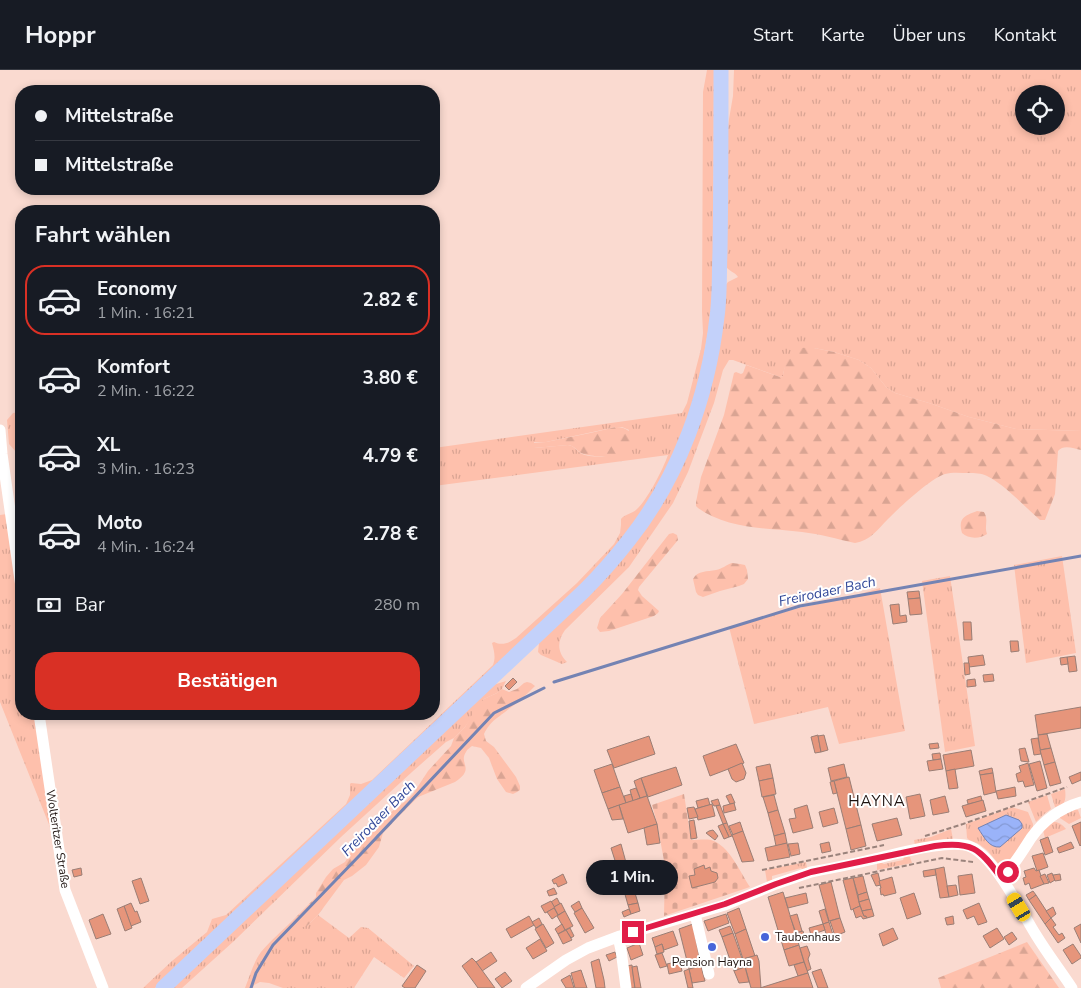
<!DOCTYPE html>
<html lang="de">
<head>
<meta charset="utf-8">
<style>
  body { margin:0; font-family:"Nunito Sans",sans-serif; background:#20242c; color:#f1f3f6; height:100vh; display:flex; flex-direction:column; font-size:19px; white-space:nowrap }
  * { box-sizing:border-box; margin:0 }
  p { font-size:16px; color:#9ea1a6 }
  .icon { flex:none; width:28px; height:28px; fill:none; stroke:currentColor; stroke-width:2; stroke-linecap:round; stroke-linejoin:round }
  .map { position:relative; flex:1; overflow:hidden }
  .drawer { position:absolute; left:15px; top:135px; width:425px; height:515px; display:flex; flex-direction:column; background:#171b24; border-radius:20px; box-shadow:0 2px 8px #0003 }
  .drawer>* { flex:none }
  .top-card { position:absolute; left:15px; top:15px; width:425px; height:110px; border-radius:20px; box-shadow:0 2px 8px #0003; display:grid; align-content:center; height:110px; padding:0 20px; background:#171b24 }
  .controls { position:absolute; left:1015px; top:15px; display:grid; gap:10px }
  .controls a { display:grid; place-items:center; width:50px; height:50px; border-radius:50%; background:#171b24; box-shadow:0 2px 8px #0003; font-size:25px }
  .end { position:absolute; width:22px; height:22px; margin:-11px; border:6px solid #e11d48; background:#fff; box-shadow:0 0 0 2px #fff }
  .from { border-radius:50% }
  .bubble { position:absolute; height:35px; border-radius:18px; background:#171b24; box-shadow:0 2px 8px #0003; font-size:16px; font-weight:700; line-height:35px; text-align:center }
  .car { position:absolute; width:15px; height:30px; margin:-15px -8px; border-radius:6px; box-shadow:0 0 4px 1px #0007; background:linear-gradient(#f5c518 24%,#345 0 40%,#f5c518 0 76%,#345 0 86%,#f5c518 0) }
  .top-card b { display:flex; align-items:center; gap:18px; height:48px; font-size:19px }
  .top-card b+b { border-top:1px solid #363941 }
  .top-card i { width:12px; height:12px; background:#f1f3f6 }
  ul { padding:0; list-style:none }
  li { display:flex; align-items:center; gap:15px; height:70px; margin:0 10px 8px; padding:0 10px; border:2px solid transparent; border-radius:20px }
  li div { flex:1 }
  li b { display:block; font-size:19px }
  li em { font-style:normal; font-weight:700 }
  li.selected { border-color:#d93025 }
  li>.icon { width:45px; height:45px; stroke-width:1.5 }
  h2 { padding:0 20px; font-size:22px; line-height:60px }
  .pay { display:flex; align-items:center; gap:12px; height:55px; padding:0 20px; font-size:19px }
  .pay p { margin-inline-start:auto }
  .primary-button { display:flex; gap:10px; margin-top:auto; padding:10px 20px }
  .primary-button a { flex:1; height:58px; border-radius:20px; background:#d93025; color:#fff; font-size:20px; font-weight:700; line-height:58px; text-align:center }
  header { display:flex; align-items:center; gap:30px; box-sizing:border-box; height:70px; padding:0 25px; background:#171b24; border-bottom:1px solid #363941 }
  header strong { font-size:24px }
  nav { display:flex; gap:28px; margin-inline-start:auto; font-size:18px }
  .map>svg:first-child { display:block }
</style>
</head>
<body>
<header>
<strong>Hoppr</strong>
<nav><a>Start</a><a>Karte</a><a>Über uns</a><a>Kontakt</a></nav>
</header>
<div class="map">
<svg width="1081" height="918" viewBox="0 0 1081 918">
  <defs>
    <pattern id="grass-tufts" width="24" height="20" patternUnits="userSpaceOnUse" patternTransform="scale(1.25)"><rect width="24" height="20" fill="#fec0ac"/><path d="M3 7l-1-3M5 7V3M7 7l1-3M15 17l-1-3M17 17v-4M19 17l1-3" fill="none" stroke="#d9a493"/></pattern>
    <pattern id="forest-firs" width="22" height="20" patternUnits="userSpaceOnUse" patternTransform="scale(1.25)"><rect width="22" height="20" fill="#fec0ac"/><path d="M5 1l3.5 6h-7zM16 11l3.5 6h-7z" fill="#d9a493"/></pattern>
    <pattern id="cemetery-stones" width="16" height="16" patternUnits="userSpaceOnUse" patternTransform="scale(1.25)"><rect width="16" height="16" fill="#fec0ac"/><path d="M2 7V4a2 2 0 0 1 4 0v3zM10 15v-3a2 2 0 0 1 4 0v3z" fill="#d9a493"/></pattern>
    <pattern id="water-waves" width="16" height="10" patternUnits="userSpaceOnUse" patternTransform="scale(1.25)"><rect width="16" height="10" fill="#9ab3f9"/><path d="M0 5q4-4 8 0t8 0" fill="none" stroke="#8499d4"/></pattern>
  </defs>
  <rect width="100%" height="100%" fill="#fadad0"/>
  <!-- grass -->
  <g fill="url(#grass-tufts)" fill-rule="evenodd">
    <path d="M707 0H714L713 233 698 319 674 385 645 440 596 502 183 893 155 918H143L172 891 207 862 212 849 226 845 346 734 350 725V714L351 713 361 714 372 710 493 595C496 587 494 581 492 573L494 572C502 576 509 573 516 568L577 513 614 474 620 463 621 455V449C625 444 632 444 637 439 648 429 663 399 668 385L434 416V378L682 343 687 333 701 279 703 263 702 242 703 22ZM616 357H622L629 360 613 385C603 387 587 388 579 382 574 378 574 376 568 375L534 378V372H546Z"/>
    <path d="M734 0H1081V361L1016 359 969 347 929 333 895 323 886 317 871 298 859 290 834 282 814 278 793 282C788 290 784 297 783 306L780 307 733 290H729L723 300 714 333 700 370 688 402 673 433 629 497 565 560C557 571 557 582 567 592L562 594 541 585 538 582 539 573 667 423 725 216 728 212 738 207C734 201 729 202 725 195L728 55 733 26ZM1024 24H1056V56H1024Z"/>
    <path d="M21 342V383H17L9 374 7 350 13 343Z"/>
    <path d="M7 444 21 548V644H35L52 762 0 632V445Z"/>
    <path d="M1062 486 1076 583 1026 593 1014 495Z"/>
    <path d="M950 506 975 676 945 682 922 511Z"/>
    <path d="M880 518 905 661 839 674 828 637 754 654 729 557 803 537 843 529Z"/>
    <path d="M506 611 502 619 497 623 484 629 465 657 454 668 446 672 412 702 341 767 234 871 182 918H171L493 615Z"/>
    <path d="M1065 719C1066 727 1066 734 1058 739L1055 737 1051 724Z"/>
    <path d="M1047 725 1051 739 1044 744 1036 752 1028 732Z"/>
    <path d="M1012 737 1028 742 1033 754V758L1004 798 1001 797 988 781 979 774 969 770 967 768 966 754Z"/>
    <path d="M1075 739 1078 740 1081 748 1069 754 1060 748V745Z"/>
    <path d="M1051 752C1057 751 1062 754 1066 759L1045 768 1043 760Z"/>
    <path d="M951 759 953 769 915 775 914 770 931 767Z"/>
    <path d="M908 786 910 787 912 793 877 800V792H880L884 794 903 790 904 787Z"/>
    <path d="M806 792 807 798 803 800 801 798 772 806V810L767 812 765 800Z"/>
    <path d="M318 845 349 868 361 857 368 858 414 896 404 908 374 887 354 918H283L269 913 260 912 254 915 253 918H245C250 906 253 893 261 882 270 871 282 861 292 851L294 856H307Z"/>
  </g>
  <!-- forest -->
  <g fill="url(#forest-firs)">
    <path d="M814 278 834 282 859 290 871 298 886 317 895 323 929 333 969 347 1016 359 1081 361V380C1074 379 1064 374 1058 381L1055 424 1045 450H1040C1025 437 1004 414 987 406 981 403 975 403 968 403 961 403 952 402 945 404 931 408 900 437 888 449 878 459 870 471 855 473 837 469 820 464 802 462 767 458 727 459 698 438L696 436V432L701 407 724 345 734 303 736 302 741 304 743 303 746 295 780 307 783 306C784 298 788 281 798 279 803 277 809 278 814 278Z"/>
    <path d="M616 357C627 357 632 362 636 373 634 375 633 378 631 379 620 388 593 388 581 383 576 380 575 376 568 375L534 378 531 375V373L546 372 590 363Z"/>
    <path d="M977 441 984 442C989 450 984 456 987 464 980 469 968 469 962 463 958 448 964 446 977 441Z"/>
    <path d="M673 463 677 465 678 470 639 517 638 520 642 526 659 541 658 543 654 546 609 561 600 562 597 558 600 548 622 524 669 464Z"/>
    <path d="M732 493 740 494 745 495 747 500 748 509 744 514 739 516 720 521 703 527 698 525 696 522 693 509C698 500 707 502 716 500 722 499 726 495 732 493Z"/>
    <path d="M527 612 531 613 535 616C527 624 519 632 510 638 498 648 491 650 484 664L486 671 494 677 516 707 520 716V720L517 722 513 724 506 722 497 709 489 688 481 678 472 676C470 678 467 679 466 682 458 694 476 698 455 712L418 727 399 746 383 763 379 777 366 795 352 806 344 810 318 845 307 856 300 858 294 856 292 851 316 827V823L326 807 333 799 345 792 352 781 374 755 407 730 413 724 428 701 451 676 454 668 465 657 476 638 484 629 497 623 502 619 509 622 517 619 524 613Z"/>
    <path d="M1027 872 1059 918H941L938 908Z"/>
  </g>
  <!-- cemetery -->
  <path fill="url(#cemetery-stones)" d="M684 724 691 770C697 770 705 769 711 770 729 775 740 802 750 817L664 846 665 796 657 753 652 735Z"/>
  <!-- water -->
  <path fill="url(#water-waves)" stroke="#7483b3" d="M1006 745 1019 750 1022 754V758L1000 777C989 778 984 767 978 758Z"/>
  <g fill="none" stroke-linecap="round" stroke-linejoin="round">
    <!-- stream -->
    <g stroke="#7483b3" stroke-width="3">
      <path d="M554 612 800 536 1081 486"/>
      <path d="M251 918 256 903 273 875 360 785 494 643 544 618"/>
    </g>
  </g>
  <!-- building -->
  <g fill="#e6957b" stroke="#9a7e75">
    <path d="M919 521 920 528 908 529 907 522Z"/>
    <path d="M920 528 922 544 910 545 908 529Z"/>
    <path d="M899 534 900 546 906 545 907 552 893 554 890 535Z"/>
    <path d="M963 552H971L972 570H964Z"/>
    <path d="M1010 571H1018L1019 581 1011 582Z"/>
    <path d="M983 585 985 595 969 597 968 587Z"/>
    <path d="M1075 586 1077 601 1069 602 1067 587Z"/>
    <path d="M1067 587 1068 594 1061 595 1060 588Z"/>
    <path d="M964 593H969L970 604 965 605Z"/>
    <path d="M993 604 994 611 984 612 983 605Z"/>
    <path d="M513 608 517 612 509 620 505 616Z"/>
    <path d="M975 609 976 616 967 617V610Z"/>
    <path d="M1081 637V658L1038 665 1035 645Z"/>
    <path d="M1047 664 1051 678 1040 680 1038 665Z"/>
    <path d="M818 665 821 682 815 683 811 667Z"/>
    <path d="M824 665 828 680 821 682 818 666Z"/>
    <path d="M649 666 655 684 614 698 607 680Z"/>
    <path d="M1038 668 1041 684 1034 685 1031 669Z"/>
    <path d="M938 673 939 678 930 679 929 674Z"/>
    <path d="M736 674 744 693 710 706 703 686Z"/>
    <path d="M1025 678 1029 692 1021 691 1019 679Z"/>
    <path d="M1051 678 1055 692 1044 695 1040 680Z"/>
    <path d="M971 680 974 696 946 701 943 685Z"/>
    <path d="M940 683 941 689 933 690 932 684Z"/>
    <path d="M941 689 943 699 929 701 927 691Z"/>
    <path d="M1040 691 1047 718 1037 721 1029 694Z"/>
    <path d="M1055 692 1061 713 1050 716 1044 695Z"/>
    <path d="M742 693 746 703 744 709 736 712 732 709 728 699Z"/>
    <path d="M1028 693 1034 715 1025 717 1023 711 1018 712 1016 704 1021 702 1019 696Z"/>
    <path d="M612 694 620 717 602 723 594 700Z"/>
    <path d="M770 694 773 708 759 711 756 697Z"/>
    <path d="M844 694 847 707 831 711 828 698Z"/>
    <path d="M676 697 682 715 648 727 641 708Z"/>
    <path d="M992 698 993 703 980 705 979 701Z"/>
    <path d="M955 699 958 718 949 719 946 701Z"/>
    <path d="M1081 702V710L1072 714 1069 707Z"/>
    <path d="M993 703 996 722 984 725 980 705Z"/>
    <path d="M849 707 861 755 846 759 834 711Z"/>
    <path d="M641 708 647 726 640 728 634 711Z"/>
    <path d="M773 708 776 724 762 727 759 711Z"/>
    <path d="M834 711 837 723 833 724 830 712Z"/>
    <path d="M620 717 626 733 608 739 602 723Z"/>
    <path d="M1015 717 1016 726 998 729 996 721Z"/>
    <path d="M636 718 640 728 633 731 630 720Z"/>
    <path d="M631 724 633 731 626 733 624 726Z"/>
    <path d="M731 724 735 733 730 734 726 726Z"/>
    <path d="M920 724 925 746 910 749 906 727Z"/>
    <path d="M774 725 778 740 768 743 763 727Z"/>
    <path d="M647 726 657 754 628 763 619 735Z"/>
    <path d="M945 726 949 742 933 745 930 730Z"/>
    <path d="M981 726 982 731 968 734 967 730Z"/>
    <path d="M708 728 710 735 698 738 696 731Z"/>
    <path d="M718 729 720 735 714 736 711 731Z"/>
    <path d="M983 730 986 741 966 747 962 736Z"/>
    <path d="M734 733 736 740 724 743 723 736Z"/>
    <path d="M712 734 715 746 698 750 695 739Z"/>
    <path d="M619 735 623 749 612 750 608 739Z"/>
    <path d="M720 735 727 753 723 754 716 736Z"/>
    <path d="M807 735 813 758 793 763 789 749 796 748 794 739Z"/>
    <path d="M694 737 698 747 689 749 687 738Z"/>
    <path d="M834 738 838 753 823 757 819 742Z"/>
    <path d="M778 740 785 763 774 766 768 743Z"/>
    <path d="M897 748 902 765 877 771 872 754Z"/>
    <path d="M694 750 697 768 691 769 689 751Z"/>
    <path d="M740 752 743 761 733 765 729 756Z"/>
    <path d="M1081 752V775L1080 776 1072 756Z"/>
    <path d="M727 753 732 766 729 767 723 754Z"/>
    <path d="M657 754 660 773 647 775 644 758Z"/>
    <path d="M723 754 729 767 724 769 718 756Z"/>
    <path d="M861 755 866 776 851 780 846 759Z"/>
    <path d="M713 760 718 766 715 770 706 763 709 761Z"/>
    <path d="M743 761 754 791 742 792 732 765Z"/>
    <path d="M785 763 787 773 776 776 774 766Z"/>
    <path d="M1048 767 1053 782 1045 785 1040 770Z"/>
    <path d="M829 772 831 781 822 783 820 774Z"/>
    <path d="M1071 772 1074 778 1059 783 1057 778Z"/>
    <path d="M787 773 790 787 768 791 765 778Z"/>
    <path d="M798 773 800 784 791 786 788 774Z"/>
    <path d="M621 774 628 800 619 803 611 778Z"/>
    <path d="M1043 783 1048 797 1037 801 1032 786Z"/>
    <path d="M704 795 705 799 710 797 711 801 717 803 718 808 715 812 692 818 689 806 695 805 694 799Z"/>
    <path d="M944 797 949 827 940 828 935 799Z"/>
    <path d="M81 798 82 805 74 807 72 800Z"/>
    <path d="M1034 798 1036 801 1039 800 1044 814 1031 819 1029 813 1025 815 1023 808 1026 807 1024 801Z"/>
    <path d="M935 799 936 805 924 807 923 801Z"/>
    <path d="M628 800 638 833 628 835 619 803Z"/>
    <path d="M878 803 881 815 876 816 871 805Z"/>
    <path d="M1052 803 1055 810 1050 813 1047 805Z"/>
    <path d="M563 804 567 813 558 817 556 813 554 814 552 810Z"/>
    <path d="M972 804 975 823 960 825 958 806Z"/>
    <path d="M1045 804 1049 813 1044 814 1040 806Z"/>
    <path d="M1060 804 1061 810 1055 811 1053 805Z"/>
    <path d="M863 806 867 822 858 825 853 808Z"/>
    <path d="M892 807 896 823 884 826 883 824 881 825 880 818H881L879 811Z"/>
    <path d="M141 808 149 831 140 834 132 811Z"/>
    <path d="M853 808 860 836 851 840 843 810Z"/>
    <path d="M831 812 840 848 829 851 819 815Z"/>
    <path d="M956 815 958 825 949 827 947 816Z"/>
    <path d="M554 818 557 824 549 826 547 821Z"/>
    <path d="M1033 821 1036 825 1029 830 1026 825Z"/>
    <path d="M783 822 799 875 784 880 768 827Z"/>
    <path d="M867 822 869 829 859 832 858 825Z"/>
    <path d="M806 823 808 833 788 838 785 828Z"/>
    <path d="M914 823 921 844 907 849 900 828Z"/>
    <path d="M1036 825 1051 848 1045 854 1029 830Z"/>
    <path d="M557 828 560 834 554 837 551 832Z"/>
    <path d="M869 829 872 839 862 841 859 832Z"/>
    <path d="M551 831 555 838 545 843 541 836Z"/>
    <path d="M579 831 582 838 575 842 571 836Z"/>
    <path d="M131 833 135 842 137 841 141 852 131 856 124 836Z"/>
    <path d="M561 833 565 841 558 845 554 837Z"/>
    <path d="M638 833 640 841 631 844 628 835Z"/>
    <path d="M979 833 987 852 978 855 974 846 967 849 963 840Z"/>
    <path d="M124 836 132 858 125 861 117 839Z"/>
    <path d="M860 836 864 846H866L867 848 863 849 861 846 856 848 853 839Z"/>
    <path d="M1053 837 1056 844 1051 848 1046 841Z"/>
    <path d="M554 838 558 845 552 849 547 842Z"/>
    <path d="M582 838 594 858 585 863 574 843Z"/>
    <path d="M739 838 746 859 735 864 727 843Z"/>
    <path d="M629 839 631 844 624 847 622 842Z"/>
    <path d="M825 839 829 852 823 854 819 841Z"/>
    <path d="M872 839 874 846 867 848 866 846H864L862 841Z"/>
    <path d="M565 841 573 856 565 860 557 846Z"/>
    <path d="M103 844 111 864 96 869 89 850Z"/>
    <path d="M726 844 729 853 708 861 704 851Z"/>
    <path d="M797 844 802 861 796 863 790 846Z"/>
    <path d="M529 846 534 855 511 868 506 859Z"/>
    <path d="M953 846 954 854 947 855 945 848Z"/>
    <path d="M539 848 542 854 536 858 532 852Z"/>
    <path d="M840 848 845 862 835 866 830 851Z"/>
    <path d="M1051 848 1056 855 1053 857 1059 865 1062 863 1065 868 1058 873 1045 854Z"/>
    <path d="M829 852 834 868 828 870 823 854Z"/>
    <path d="M543 854 554 873 546 878 535 859Z"/>
    <path d="M562 854 565 860 558 864 555 859Z"/>
    <path d="M693 854 701 896 689 899 679 859Z"/>
    <path d="M823 854 825 860 811 865 809 858Z"/>
    <path d="M1081 854V873L1074 858Z"/>
    <path d="M730 856 733 863 722 867 719 860Z"/>
    <path d="M570 858 574 866 571 868 566 860Z"/>
    <path d="M893 858 898 869 883 876 879 864Z"/>
    <path d="M997 858 1004 869 990 878 983 866Z"/>
    <path d="M746 859 755 886 743 889 735 864Z"/>
    <path d="M566 860 572 870 563 874 558 864Z"/>
    <path d="M673 861 678 875 664 880 662 874 655 877 652 868Z"/>
    <path d="M803 861 805 868 798 870 796 863Z"/>
    <path d="M1012 862 1017 869 1009 875 1004 867Z"/>
    <path d="M733 863 745 897 734 901 722 867Z"/>
    <path d="M540 869 547 881 533 889 526 878Z"/>
    <path d="M639 873 643 885 631 890 627 878Z"/>
    <path d="M662 874 664 882 657 884 655 877Z"/>
    <path d="M1073 874 1081 886V888L1072 894 1063 880Z"/>
    <path d="M799 875 804 892 789 896 784 880Z"/>
    <path d="M807 876 810 884 808 889 811 899 807 901 800 878Z"/>
    <path d="M491 882 497 891 482 901 476 892Z"/>
    <path d="M615 882 617 887 609 891 606 885Z"/>
    <path d="M662 883 667 896 660 898 655 885Z"/>
    <path d="M757 885 759 891 761 918H751L743 889Z"/>
    <path d="M472 888 476 892 495 918H478L462 896Z"/>
    <path d="M599 889 604 910 605 918H596L591 892Z"/>
    <path d="M680 891 682 901 669 904 667 894Z"/>
    <path d="M804 892 808 903 798 906 794 895Z"/>
    <path d="M417 895 426 901 415 918H405L402 916Z"/>
    <path d="M632 895 635 918H629L626 896Z"/>
    <path d="M637 896 641 918H635L632 897Z"/>
    <path d="M701 896 705 911 692 913 689 899Z"/>
    <path d="M745 897 749 912 739 913 734 901Z"/>
    <path d="M689 899 692 913 693 918H688L684 901Z"/>
    <path d="M821 899 828 918H818L812 902Z"/>
    <path d="M581 900 587 918H575L571 903Z"/>
    <path d="M505 902 512 911 502 918 495 909Z"/>
    <path d="M808 903 813 918H760L798 906Z"/>
    <path d="M570 905 574 918H566L561 910Z"/>
  </g>
  <g fill="none" stroke-linecap="round" stroke-linejoin="round">
    <!-- path -->
    <g stroke="#9a837c" stroke-width="2" stroke-dasharray="5 2.5" stroke-linecap="butt">
      <path d="M925 766 963 754 1067 717"/>
      <path d="M762 800 884 775"/>
      <path d="M799 818 942 788 973 792"/>
    </g>
    <!-- minor -->
    <g stroke="#fff" stroke-width="11">
      <path d="M0 360 2 384 21 517"/>
      <path d="M39 644 65 820 103 918"/>
      <path d="M1001 807C1014 796 1022 782 1031 768 1043 751 1061 738 1081 732"/>
      <path d="M695 844 709 904"/>
      <path d="M618 867 621 880 626 918"/>
      <path d="M526 918 566 890 588 878 620 866 725 835 776 814 811 802C832 798 853 794 874 789 896 784 952 768 971 777 995 788 1021 841 1036 865 1047 883 1060 900 1072 918"/>
    </g>
    <!-- major -->
    <path stroke="#c3d1fa" stroke-width="15" d="M163 918 584 521C600 505 615 488 629 470 679 407 708 326 717 247 720 226 719 204 720 182 721 122 721 61 721 0"/>
  </g>
  <g fill="none" stroke-linecap="round" stroke-linejoin="round">
    <!-- route -->
    <path stroke="#e11d48" stroke-width="6" d="M633 862 725 834 776 814 811 802 935 776C971 771 980 778 1001 808L1008 802"/>
  </g>
  <!-- markers -->
  <g fill="#4765d9" stroke="#fff" stroke-width="2">
    <circle cx="765" cy="867" r="5"/>
    <circle cx="712" cy="877" r="5"/>
  </g>
  <g text-anchor="middle" stroke-width="4" stroke-linejoin="round" paint-order="stroke">
    <!-- street labels -->
    <g font-size="12" fill="#1d120f" stroke="#fff">
      <text transform="translate(58 769) rotate(81)" y="4">Wolteritzer Straße</text>
    </g>
    <!-- poi labels -->
    <g font-size="12" fill="#1d120f" stroke="#fff" text-anchor="start">
      <text x="775" y="871">Taubenhaus</text>
      <text x="712" y="896" text-anchor="middle">Pension Hayna</text>
    </g>
    <!-- water labels -->
    <g font-size="14" font-style="italic" fill="#324899" stroke="#fff">
      <text transform="translate(827 521) rotate(-12)" y="5">Freirodaer Bach</text>
      <text transform="translate(378 748) rotate(-46)" y="5">Freirodaer Bach</text>
    </g>
    <!-- quarter labels -->
    <g font-size="15" letter-spacing="1" fill="#1d120f" stroke="#fff">
      <text x="877" y="736">HAYNA</text>
    </g>
  </g>
</svg>
<div class="controls">
<a><svg class="icon" aria-label="locate" viewBox="0 0 24 24"><circle cx="12" cy="12" r="6"/><path d="M12 2v4M12 18v4M2 12h4M18 12h4"/></svg></a>
</div>
<i class="end from" style="left:1008px;top:802px"></i>
<i class="end" style="left:633px;top:862px"></i>
<div class="bubble" style="left:586px;top:790px;width:92px">1 Min.</div>
<i class="car" style="left:1019px;top:837px;rotate:329deg"></i>
<div class="top-card">
<b><i class="from"></i>Mittelstraße</b>
<b><i></i>Mittelstraße</b>
</div>
<section class="drawer">
<h2>Fahrt wählen</h2>
<ul>
<li class="selected"><svg class="icon" aria-label="car" viewBox="0 0 24 24"><path d="M5 17H2v-5l4-1 3-4h7l3 4 3 1v5h-3M9 17h6M6 11h13"/><circle cx="7" cy="17" r="2"/><circle cx="17" cy="17" r="2"/></svg><div><b>Economy</b><p>1 Min. · 16:21</p></div><em>2.82 €</em></li>
<li><svg class="icon" aria-label="car" viewBox="0 0 24 24"><path d="M5 17H2v-5l4-1 3-4h7l3 4 3 1v5h-3M9 17h6M6 11h13"/><circle cx="7" cy="17" r="2"/><circle cx="17" cy="17" r="2"/></svg><div><b>Komfort</b><p>2 Min. · 16:22</p></div><em>3.80 €</em></li>
<li><svg class="icon" aria-label="car" viewBox="0 0 24 24"><path d="M5 17H2v-5l4-1 3-4h7l3 4 3 1v5h-3M9 17h6M6 11h13"/><circle cx="7" cy="17" r="2"/><circle cx="17" cy="17" r="2"/></svg><div><b>XL</b><p>3 Min. · 16:23</p></div><em>4.79 €</em></li>
<li><svg class="icon" aria-label="car" viewBox="0 0 24 24"><path d="M5 17H2v-5l4-1 3-4h7l3 4 3 1v5h-3M9 17h6M6 11h13"/><circle cx="7" cy="17" r="2"/><circle cx="17" cy="17" r="2"/></svg><div><b>Moto</b><p>4 Min. · 16:24</p></div><em>2.78 €</em></li>
</ul>
<div class="pay"><svg class="icon" aria-label="cash" viewBox="0 0 24 24"><path d="M3 7h18v10H3z"/><circle cx="12" cy="12" r="2"/></svg>Bar<p>280 m</p></div>
<div class="primary-button"><a>Bestätigen</a></div>
</section>
</div>
</body>
</html>
